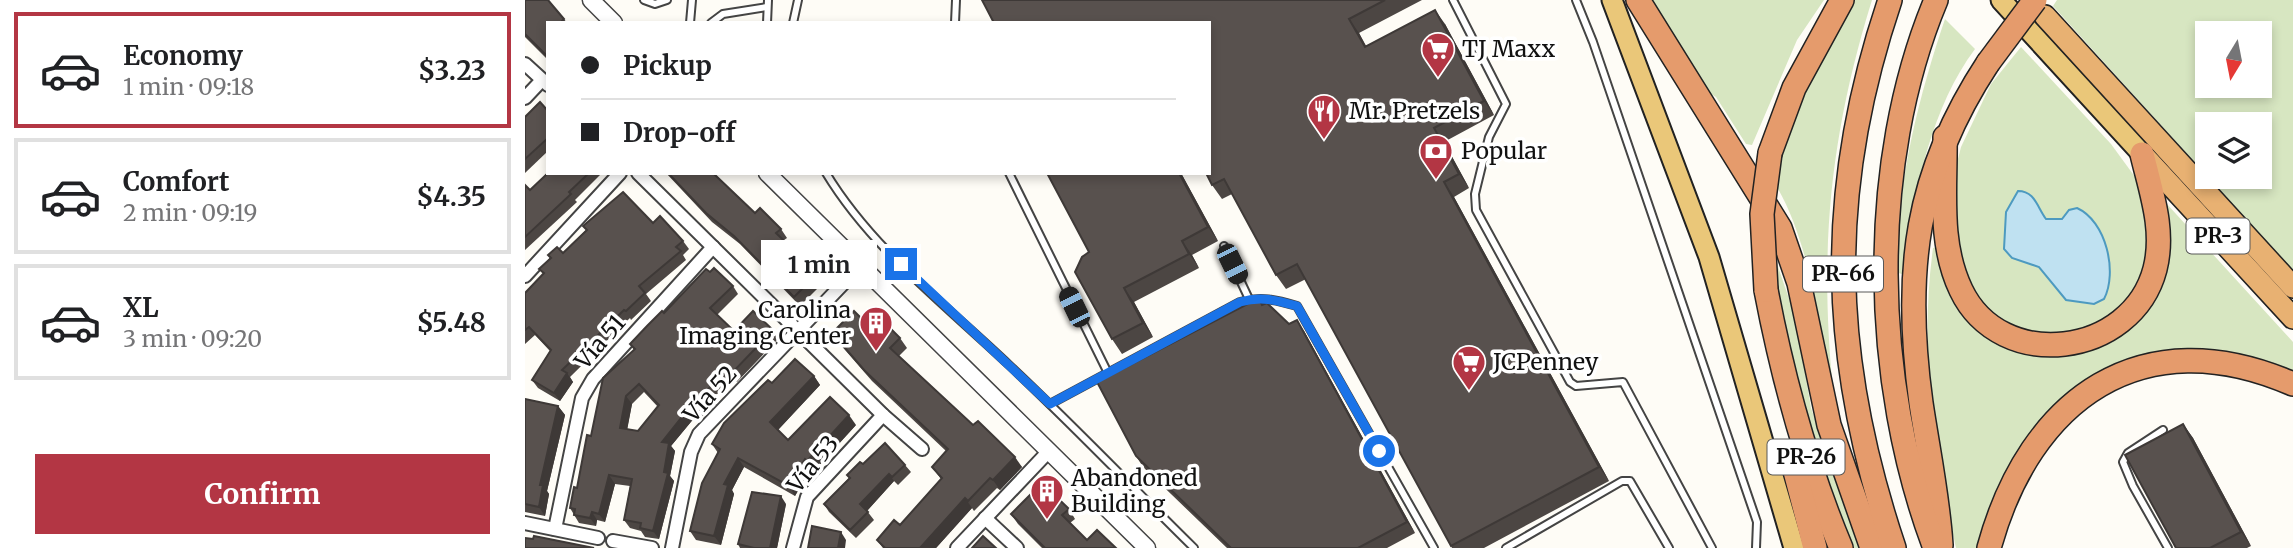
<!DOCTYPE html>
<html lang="en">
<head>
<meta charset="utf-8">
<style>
  body { margin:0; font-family:Merriweather,serif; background:#f2f2f2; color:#202124; height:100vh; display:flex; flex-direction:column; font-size:26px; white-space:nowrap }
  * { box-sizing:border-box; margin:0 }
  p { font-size:23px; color:#757577 }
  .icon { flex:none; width:38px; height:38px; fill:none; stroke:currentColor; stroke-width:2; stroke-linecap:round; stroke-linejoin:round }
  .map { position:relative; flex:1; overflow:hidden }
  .details { display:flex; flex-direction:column; background:#fff; width:525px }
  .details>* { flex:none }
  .hud { position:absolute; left:21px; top:21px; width:665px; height:154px; border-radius:0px; box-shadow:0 4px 10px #0003; display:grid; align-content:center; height:154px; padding:0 35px; background:#fff }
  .needle { width:46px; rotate:190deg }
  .fabs { position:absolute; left:1670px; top:21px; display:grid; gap:14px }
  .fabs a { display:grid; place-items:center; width:77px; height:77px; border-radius:0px; background:#fff; box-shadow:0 4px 10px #0003; font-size:35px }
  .end { position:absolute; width:32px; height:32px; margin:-16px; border:9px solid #1a73e8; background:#fff; box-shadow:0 0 0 4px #fff }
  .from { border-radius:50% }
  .bubble { position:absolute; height:49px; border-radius:0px; background:#fff; box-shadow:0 4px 10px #0003; font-size:23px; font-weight:700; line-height:49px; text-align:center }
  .car { position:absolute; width:21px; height:42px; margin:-21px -10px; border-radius:9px; box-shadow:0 0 5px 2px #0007; background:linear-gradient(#222 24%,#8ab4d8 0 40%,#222 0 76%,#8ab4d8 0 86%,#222 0) }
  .hud b { display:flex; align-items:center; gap:24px; height:66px; font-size:26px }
  .hud b+b { border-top:2px solid #e0e0e0 }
  .hud i { width:18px; height:18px; background:#202124 }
  ul { padding:12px 0 0; list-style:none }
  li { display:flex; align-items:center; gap:21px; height:116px; margin:0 14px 10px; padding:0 21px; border:4px solid #e0e0e0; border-radius:0px }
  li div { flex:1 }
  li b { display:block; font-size:26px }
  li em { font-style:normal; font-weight:700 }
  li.current { border-color:#b33644 }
  li>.icon { width:63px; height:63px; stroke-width:1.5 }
  .primary-button { display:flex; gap:14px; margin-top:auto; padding:14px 35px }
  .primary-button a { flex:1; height:80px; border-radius:0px; background:#b33644; color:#fff; font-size:28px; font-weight:700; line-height:80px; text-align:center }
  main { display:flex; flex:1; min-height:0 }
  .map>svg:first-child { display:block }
</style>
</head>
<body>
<main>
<section class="details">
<ul>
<li class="current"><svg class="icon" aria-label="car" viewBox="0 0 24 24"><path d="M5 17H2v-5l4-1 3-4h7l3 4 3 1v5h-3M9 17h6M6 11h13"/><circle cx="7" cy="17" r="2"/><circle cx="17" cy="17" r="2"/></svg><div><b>Economy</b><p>1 min · 09:18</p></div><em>$3.23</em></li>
<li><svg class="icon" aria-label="car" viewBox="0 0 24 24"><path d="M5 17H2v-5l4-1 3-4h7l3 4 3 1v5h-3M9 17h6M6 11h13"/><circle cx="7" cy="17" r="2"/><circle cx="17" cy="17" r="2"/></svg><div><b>Comfort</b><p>2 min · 09:19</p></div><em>$4.35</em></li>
<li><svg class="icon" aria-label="car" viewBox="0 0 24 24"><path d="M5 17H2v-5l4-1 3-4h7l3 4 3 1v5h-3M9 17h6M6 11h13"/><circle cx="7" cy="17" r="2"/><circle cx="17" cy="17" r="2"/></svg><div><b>XL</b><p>3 min · 09:20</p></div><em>$5.48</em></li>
</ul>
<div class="primary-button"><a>Confirm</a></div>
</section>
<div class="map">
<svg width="1768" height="548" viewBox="0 0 1768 548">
  <rect width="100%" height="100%" fill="#fefcf6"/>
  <!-- green -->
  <g fill="#d7e6c1" fill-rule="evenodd">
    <path d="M1122 0H1299L1272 40 1227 145 1221 144 1191 97 1181 91Z"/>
    <path d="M1329 0H1347C1305 135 1294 249 1308 390 1294 325 1285 244 1252 187 1261 118 1294 60 1329 0Z"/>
    <path d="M1532 0H1768V271L1683 177H1734V124H1682V176L1528 6ZM1682 33H1734V86H1682Z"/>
    <path d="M1420 19 1450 49C1403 112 1389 198 1377 274L1373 273C1370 189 1393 99 1420 19Z"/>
    <path d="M1496 47 1586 144 1613 181 1622 203 1627 254 1602 306 1559 334 1505 338 1448 300 1429 259 1431 167 1436 147 1466 84Z"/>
    <path d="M1641 203 1768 342V378L1657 353 1529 407 1508 430 1481 475 1458 548H1431C1409 449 1394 350 1408 248L1412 247C1421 268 1428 297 1441 316 1481 373 1562 362 1609 323Z"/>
    <path d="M1250 258 1271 319 1286 408 1335 548H1322C1291 453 1257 359 1250 258Z"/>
  </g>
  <!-- water -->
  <path fill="#bfe1f1" stroke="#4d9ac0" stroke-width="2" d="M1493 191C1510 191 1512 207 1521 219H1537L1544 210 1552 208C1581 221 1593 272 1579 299L1569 304 1541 300 1514 267 1487 258 1479 249 1481 212Z"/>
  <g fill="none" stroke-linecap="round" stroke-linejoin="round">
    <defs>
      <g id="service">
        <path d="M119 0 130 4 142 0"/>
        <path d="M928 0 981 104 964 137 950 194 951 210 1045 382 1051 386 1098 382 1187 548"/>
        <path d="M1051 0 1068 42 1232 522 1231 548"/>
        <path d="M165 23 167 0"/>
        <path d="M186 23 198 14 242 7"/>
        <path d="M242 23 243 0"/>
        <path d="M268 23 273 0"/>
        <path d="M430 23 431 0"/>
        <path d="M301 173C347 249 420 304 484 365 547 424 607 487 669 548"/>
        <path d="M484 173 583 373"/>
        <path d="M699 246 724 299"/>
        <path d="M525 404 715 302C736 296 752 300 772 306L909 548"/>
        <path d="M1638 430 1603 453 1598 462 1608 486 1643 548"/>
        <path d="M981 548 1097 481H1105L1144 548"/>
      </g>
      <g id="minor">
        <path d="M0 64 23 85"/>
        <path d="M0 98 17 80"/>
        <path d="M113 173 358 415 397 449"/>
        <path d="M0 276 95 173"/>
        <path d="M460 518 492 548"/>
        <path d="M0 523 73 538"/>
        <path d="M30 529 57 398 68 379 188 247"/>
        <path d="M88 541 127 548"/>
        <path d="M147 548 166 452 174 434 336 265"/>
        <path d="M268 548 282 497 358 415"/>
        <path d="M432 548 523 452"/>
      </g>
      <g id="tertiary">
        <path d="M66 0 89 23"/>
        <path d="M242 173 622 548"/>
      </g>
      <g id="primary">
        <path d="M1087 0 1184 257 1269 548"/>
        <path d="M1476 0 1617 154"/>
      </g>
      <g id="trunk">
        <path d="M1520 16 1768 287"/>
        <path d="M1617 154 1768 318"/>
      </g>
      <g id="motorway">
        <path d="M1113 0 1255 228 1274 283 1304 425 1347 548"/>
        <path d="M1365 0C1300 192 1305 357 1369 548"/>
        <path d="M1420 137C1421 189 1413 242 1436 290 1476 374 1607 357 1630 269 1640 230 1626 192 1617 154"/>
        <path d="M1245 153 1269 88 1317 0"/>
        <path d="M1241 290C1258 379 1281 464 1316 548"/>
        <path d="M1265 452 1290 548"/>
        <path d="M1416 545C1413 497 1403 450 1396 403 1378 272 1390 174 1463 63"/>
        <path d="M1410 548C1347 382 1342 165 1411 0"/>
        <path d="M1464 548C1505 398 1617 318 1768 384"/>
      </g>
    </defs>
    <!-- service casing -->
    <use href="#service" stroke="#444" stroke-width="10"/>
    <!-- minor casing -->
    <use href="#minor" stroke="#444" stroke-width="16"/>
    <!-- tertiary casing -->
    <use href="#tertiary" stroke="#444" stroke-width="19"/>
    <!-- primary casing -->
    <use href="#primary" stroke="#222" stroke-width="23"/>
    <!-- trunk casing -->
    <use href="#trunk" stroke="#222" stroke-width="24"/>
    <!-- motorway casing -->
    <use href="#motorway" stroke="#222" stroke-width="26"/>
    <!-- service -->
    <use href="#service" stroke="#fff" stroke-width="6"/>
    <!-- minor -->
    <use href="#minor" stroke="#fff" stroke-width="12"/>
    <!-- tertiary -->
    <use href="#tertiary" stroke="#fff" stroke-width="16"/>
    <!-- primary -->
    <use href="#primary" stroke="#eac779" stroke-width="19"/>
    <!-- trunk -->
    <use href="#trunk" stroke="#e8b172" stroke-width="21"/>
    <!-- motorway -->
    <use href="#motorway" stroke="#e59b6c" stroke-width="23"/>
    <defs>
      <g id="motorway-bridge">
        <path d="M1463 63 1510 0"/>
        <path d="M1241 290 1237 214 1245 153"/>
      </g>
    </defs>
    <!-- motorway-bridge casing -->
    <use href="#motorway-bridge" stroke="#222" stroke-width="26" stroke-linecap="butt"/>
    <!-- motorway-bridge -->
    <use href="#motorway-bridge" stroke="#e59b6c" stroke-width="23"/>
  </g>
  <!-- wall -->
  <g fill="#4c4643" fill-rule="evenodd">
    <path d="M0 0 39 19 42 23H23V60L0 37Z"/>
    <path d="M457 0H897L834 33 841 47 920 24 969 115 919 142 944 188 929 197 1084 481 959 548H927L781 279 761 289 751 275 707 194 697 199 687 185 684 23Z"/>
    <path d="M23 111V151L0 173V117Z"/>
    <path d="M23 173H77L50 200 52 202 0 250V185L5 190Z"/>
    <path d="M141 173H188L230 213 256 229 262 238 259 240 275 256 297 269 303 278 275 306 215 244 187 222Z"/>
    <path d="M522 173H656L693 241 667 255 674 268 609 302 628 337 597 354 587 339 564 252Z"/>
    <path d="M128 223 158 241 164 249 158 255 161 260 121 294 126 301 106 320 105 318 45 377 48 382 35 401 13 388 7 380 25 351 10 335 0 344V293L18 274 14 269 25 258 23 255 38 253 61 230 58 226Z"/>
    <path d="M185 272 208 286 213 294 192 315 209 331 248 330 253 339 212 382 208 379 187 399 191 404 173 420 170 417 146 446 150 451 145 476 149 481 134 539 120 537 116 531 105 528 99 520 105 486 90 484 80 522 72 520 71 526 54 523 45 508 52 488 109 350 105 344ZM119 392 133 407 113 431 102 429 107 404Z"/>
    <path d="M738 304 764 324 779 331 890 533 862 548H702L618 467 611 456Z"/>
    <path d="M339 321 375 338 382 348 374 356 448 425 497 467 475 490 472 488 449 511 447 508 411 548H358L352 540 375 525 416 479 407 467 421 451 347 381 314 343 307 333Z"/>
    <path d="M289 376 295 385 253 430 263 440 331 425 289 471 286 468 270 496 219 467 207 490 209 494 196 545 171 540 165 531 193 453 187 444 247 383Z"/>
    <path d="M0 399 33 406 40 415 22 491 24 494 20 516 0 512Z"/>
    <path d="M1658 424 1668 438 1726 546 1722 548H1651Z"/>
    <path d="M338 464 380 465 386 472 373 485 369 481 342 511 349 520 331 538 304 512 299 504 324 478 322 475Z"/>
    <path d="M261 504 252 548H215L213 544Z"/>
    <path d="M544 509 550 519 545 523 562 540 591 548H517L493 524 486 514Z"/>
  </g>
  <!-- shaded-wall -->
  <g fill="#3e3937">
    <path d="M910 10 920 24 969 115 959 101Z"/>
    <path d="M824 19 834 33 850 62 840 47Z"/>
    <path d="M909 128 919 142 944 188 934 174Z"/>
    <path d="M654 173H656L693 241 683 227Z"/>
    <path d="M919 182 929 197 1084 481 1074 467Z"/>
    <path d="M657 241 667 255 674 268 664 254Z"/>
    <path d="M599 288 609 302 628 337 618 323Z"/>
    <path d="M772 320 779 331 890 533 882 522Z"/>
    <path d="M42 373 48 382 35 401 29 393Z"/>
    <path d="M289 376 295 385 252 431 245 422Z"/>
    <path d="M101 396 107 404 101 436 95 428Z"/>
    <path d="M33 406 40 415 22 491 24 494 20 516 14 507 15 485Z"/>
    <path d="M164 408 170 417 146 446 150 451 145 476 149 481 134 539 128 531 139 472 137 442Z"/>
    <path d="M324 415 331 425 289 471 282 461Z"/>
    <path d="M1658 424 1668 438 1726 546 1716 532Z"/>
    <path d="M490 457 497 467 475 490 468 480Z"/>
    <path d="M213 458 219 467 207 490 209 494 196 545 189 536 199 484Z"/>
    <path d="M280 459 286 468 270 496 264 486Z"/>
    <path d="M364 474 369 481 341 512 335 504Z"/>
    <path d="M84 475 90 484 80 522 74 514Z"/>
    <path d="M256 496 261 504 252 548H245Z"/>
    <path d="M440 498 447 508 411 548H395Z"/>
    <path d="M67 512 72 520 71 526 65 518Z"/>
    <path d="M316 532 321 540 320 548H313Z"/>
  </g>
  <!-- building -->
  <g fill="#58514e" stroke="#3e3937" stroke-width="2" fill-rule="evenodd">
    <path d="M0 0H23L39 19 35 23H23V57L0 34Z"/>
    <path d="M457 0H860L824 19 840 47 910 10 959 101 909 128 934 174 919 182 1074 467 926 546 772 264 751 275 699 179 687 185 681 173H684V23H469Z"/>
    <path d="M15 102 23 111V138L0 159V117Z"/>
    <path d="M23 173H64L44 192 46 194 0 237V185L5 190Z"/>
    <path d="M143 173H188L230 213 235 208 256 229 251 233 275 256 279 251 297 269 269 297 209 236 181 213Z"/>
    <path d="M522 173H654L683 227 657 241 664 254 599 288 618 323 587 339 550 272 557 257 564 252Z"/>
    <path d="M98 192 128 223 135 216 158 241 151 247 156 251 114 286 120 293 101 311 99 310 37 370 42 373 29 393 7 380 26 350 4 327 0 330V293L19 273 14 269 26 258 23 255 32 247 38 253 62 230 58 226Z"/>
    <path d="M189 268 208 286 185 308 209 331 228 311 248 330 206 374 202 371 181 391 185 396 168 412 164 408 137 442 144 443 139 472 143 473 128 531 115 528 116 523 99 520 107 479 84 475 74 514 67 512 65 518 49 515 50 509 45 508 49 487 52 488 62 435 66 436 78 378 110 349 105 344 122 326 137 311 139 313 181 269 185 272ZM114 384 134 405 113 431 95 428 101 396Z"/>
    <path d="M734 298 737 305 742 303 764 324 772 320 882 522 833 548H706L611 456 572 382Z"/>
    <path d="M329 311 339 321 349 312 375 338 365 348 448 425 453 421 490 457 468 480 465 478 443 501 440 498 395 548H360L352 540 369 520 375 525 417 478 407 467 423 449 340 371 307 333Z"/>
    <path d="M270 359 289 376 245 422 263 440 305 397 324 415 282 461 280 459 264 486 213 458 199 484 203 485 189 536 165 531 177 483 195 449 187 444 199 423 243 380 247 383Z"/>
    <path d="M0 399 33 406 15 485H18L14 507 0 504Z"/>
    <path d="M1658 424 1716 532 1685 548H1651L1600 455Z"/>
    <path d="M360 443 380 465 367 477 364 474 335 504 343 512 325 530 299 504 325 478 322 475 335 462 338 464Z"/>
    <path d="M517 483 544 509 537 515 562 540 572 530 591 548H520L486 514Z"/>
    <path d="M227 492 256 496 245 548H229L213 544Z"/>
    <path d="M287 526 316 532 313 548H283Z"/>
    <path d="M9 536 69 548H0V538L8 539Z"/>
    <path d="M458 536 471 548H447Z"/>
  </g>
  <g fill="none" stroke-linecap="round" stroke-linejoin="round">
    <!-- route -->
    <path stroke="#1a73e8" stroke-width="9" d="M376 264 525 404 715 302C736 296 751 300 772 306L854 451"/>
  </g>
  <!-- icons -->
  <defs>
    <symbol id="supermarket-pin" viewBox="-11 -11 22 30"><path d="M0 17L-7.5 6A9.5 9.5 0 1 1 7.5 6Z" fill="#b33644" stroke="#fff"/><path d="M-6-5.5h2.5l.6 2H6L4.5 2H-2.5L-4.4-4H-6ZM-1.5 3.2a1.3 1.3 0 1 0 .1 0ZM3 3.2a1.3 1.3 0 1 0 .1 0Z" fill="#fff"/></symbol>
    <symbol id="restaurant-pin" viewBox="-11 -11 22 30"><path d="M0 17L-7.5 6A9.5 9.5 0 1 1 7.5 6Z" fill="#b33644" stroke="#fff"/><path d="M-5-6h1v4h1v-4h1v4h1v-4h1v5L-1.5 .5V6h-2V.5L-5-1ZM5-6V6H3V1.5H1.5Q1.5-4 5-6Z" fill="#fff"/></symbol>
    <symbol id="bank-pin" viewBox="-11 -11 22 30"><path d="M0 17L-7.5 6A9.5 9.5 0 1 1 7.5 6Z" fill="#b33644" stroke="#fff"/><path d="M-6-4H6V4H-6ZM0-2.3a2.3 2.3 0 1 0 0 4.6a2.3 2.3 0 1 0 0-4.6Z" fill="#fff"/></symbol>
    <symbol id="building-pin" viewBox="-11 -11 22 30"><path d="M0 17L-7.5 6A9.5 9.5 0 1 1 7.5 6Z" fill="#b33644" stroke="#fff"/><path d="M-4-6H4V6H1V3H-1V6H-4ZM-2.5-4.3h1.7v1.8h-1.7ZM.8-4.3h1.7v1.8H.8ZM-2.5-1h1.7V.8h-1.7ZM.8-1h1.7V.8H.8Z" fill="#fff"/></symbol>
  </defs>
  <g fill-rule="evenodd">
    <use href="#supermarket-pin" x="894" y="30" width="38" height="52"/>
    <use href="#restaurant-pin" x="780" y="92" width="38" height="52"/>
    <use href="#bank-pin" x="892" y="132" width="38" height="52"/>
    <use href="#building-pin" x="332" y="304" width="38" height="52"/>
    <use href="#supermarket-pin" x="925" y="343" width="38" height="52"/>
    <use href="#building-pin" x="503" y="472" width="38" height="52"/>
  </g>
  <g text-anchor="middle" stroke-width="7" stroke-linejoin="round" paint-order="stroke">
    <!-- shield labels -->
    <g fill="#fff" stroke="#585858" stroke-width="2">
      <rect x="1661.5" y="218.5" width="63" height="35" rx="5"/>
      <rect x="1278" y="256.5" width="80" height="35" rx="5"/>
      <rect x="1242.5" y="439.5" width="77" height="35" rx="5"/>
    </g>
    <g font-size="21" font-weight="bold" fill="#111">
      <text x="1693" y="243">PR-3</text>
      <text x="1318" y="281">PR-66</text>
      <text x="1281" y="464">PR-26</text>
    </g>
    <!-- poi labels -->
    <g font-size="23" fill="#111" stroke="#fff" text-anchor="start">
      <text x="937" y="57">TJ Maxx</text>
      <text x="824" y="119">Mr. Pretzels</text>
      <text x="936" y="159">Popular</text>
      <text x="326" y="318" text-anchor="end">Carolina<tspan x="326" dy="26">Imaging Center</tspan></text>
      <text x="968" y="370">JCPenney</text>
      <text x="546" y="486">Abandoned<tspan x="546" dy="26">Building</tspan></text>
    </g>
    <!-- street labels -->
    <g font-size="23" fill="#111" stroke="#fff">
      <text transform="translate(75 342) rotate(-49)" y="8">Vía 51</text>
      <text transform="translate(185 394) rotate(-48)" y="8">Vía 52</text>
      <text transform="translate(288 464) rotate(-51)" y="8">Vía 53</text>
    </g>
  </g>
</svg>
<div class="fabs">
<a><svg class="needle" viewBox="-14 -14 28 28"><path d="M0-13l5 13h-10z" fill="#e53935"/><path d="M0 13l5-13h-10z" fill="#757577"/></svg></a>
<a><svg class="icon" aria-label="layers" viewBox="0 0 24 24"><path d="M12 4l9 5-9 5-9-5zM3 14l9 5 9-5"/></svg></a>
</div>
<i class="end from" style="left:854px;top:451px"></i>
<i class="end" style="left:376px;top:264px"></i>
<div class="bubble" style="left:236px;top:240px;width:116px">1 min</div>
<i class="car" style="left:707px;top:264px;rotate:154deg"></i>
<i class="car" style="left:549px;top:307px;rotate:334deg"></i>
<div class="hud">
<b><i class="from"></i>Pickup</b>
<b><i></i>Drop-off</b>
</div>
</div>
</main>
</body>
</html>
